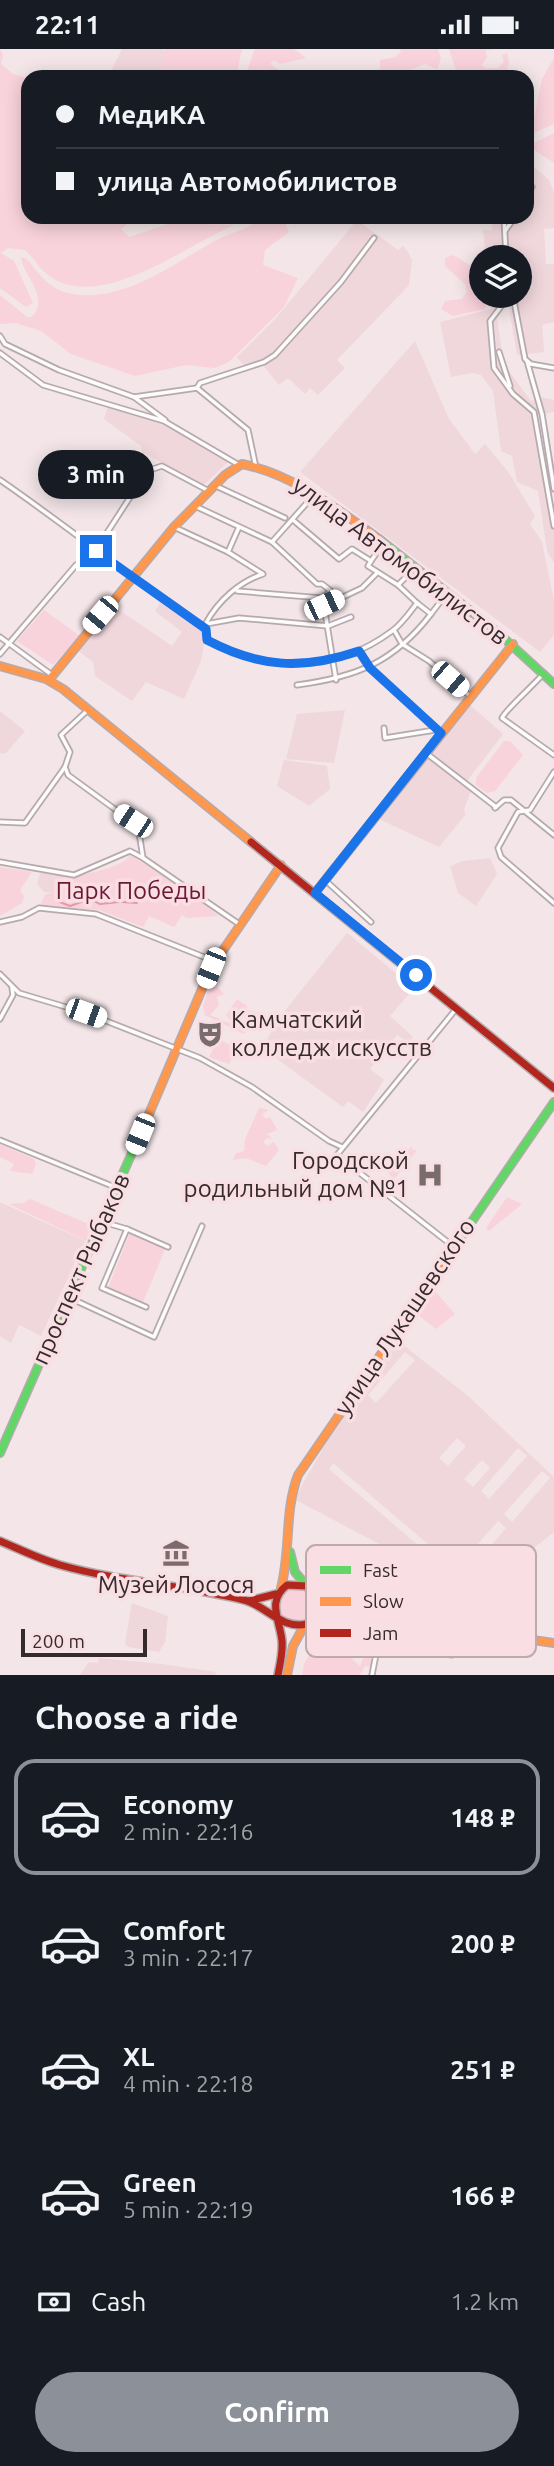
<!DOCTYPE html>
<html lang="en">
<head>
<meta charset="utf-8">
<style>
  body { margin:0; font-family:Ubuntu,sans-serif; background:#242831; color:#f1f3f6; height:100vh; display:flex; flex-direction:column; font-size:26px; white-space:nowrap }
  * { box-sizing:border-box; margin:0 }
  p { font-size:23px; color:#9ea1a6 }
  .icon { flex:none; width:38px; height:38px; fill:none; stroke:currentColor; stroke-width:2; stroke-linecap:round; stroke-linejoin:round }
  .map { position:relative; height:1626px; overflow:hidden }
  .drawer { display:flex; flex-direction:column; background:#171b24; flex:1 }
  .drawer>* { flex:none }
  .hud { position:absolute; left:21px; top:21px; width:513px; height:154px; border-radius:21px; box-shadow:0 4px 18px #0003; display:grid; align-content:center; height:154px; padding:0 35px; background:#171b24 }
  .controls { position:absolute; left:469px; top:196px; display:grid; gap:14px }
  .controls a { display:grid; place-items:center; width:63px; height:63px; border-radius:50%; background:#171b24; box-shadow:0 4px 18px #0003; font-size:35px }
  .scale { position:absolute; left:21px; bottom:18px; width:126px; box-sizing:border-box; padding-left:7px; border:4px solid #352b2d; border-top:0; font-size:19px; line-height:24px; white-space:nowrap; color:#352b2d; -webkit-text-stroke:5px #f9dfe4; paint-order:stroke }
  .end { position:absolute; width:32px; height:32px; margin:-16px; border:9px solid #1a73e8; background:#fff; box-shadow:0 0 0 4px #fff }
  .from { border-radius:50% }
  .bubble { position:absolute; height:49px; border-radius:24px; background:#171b24; box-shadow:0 4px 18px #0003; font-size:23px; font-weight:600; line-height:49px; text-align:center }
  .car { position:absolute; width:21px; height:42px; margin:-21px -10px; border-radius:9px; box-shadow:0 0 5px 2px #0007; background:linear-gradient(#fff 24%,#345 0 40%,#fff 0 76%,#345 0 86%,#fff 0) }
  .hud b { display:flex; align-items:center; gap:24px; height:66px; font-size:26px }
  .hud b+b { border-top:2px solid #363941 }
  .hud i { width:18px; height:18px; background:#f1f3f6 }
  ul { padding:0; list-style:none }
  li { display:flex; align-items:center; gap:21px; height:116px; margin:0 14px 10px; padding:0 21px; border:4px solid transparent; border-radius:21px }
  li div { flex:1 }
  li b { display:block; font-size:26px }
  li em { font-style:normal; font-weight:600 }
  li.current { border-color:#8c9099 }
  li>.icon { width:63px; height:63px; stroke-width:1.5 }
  h2 { padding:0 35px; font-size:32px; line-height:84px }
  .pay { display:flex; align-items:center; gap:18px; height:77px; padding:0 35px; font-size:26px }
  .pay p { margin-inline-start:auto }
  .cta { display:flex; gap:14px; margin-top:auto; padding:14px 35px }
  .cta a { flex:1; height:80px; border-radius:42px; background:#8c9099; color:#fff; font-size:28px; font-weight:600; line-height:80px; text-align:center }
  .status { display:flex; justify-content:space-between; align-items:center; height:49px; padding:0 35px; background:#171b24; direction:ltr }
  .status svg { height:19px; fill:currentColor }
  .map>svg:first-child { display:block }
</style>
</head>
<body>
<div class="status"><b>22:11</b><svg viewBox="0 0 49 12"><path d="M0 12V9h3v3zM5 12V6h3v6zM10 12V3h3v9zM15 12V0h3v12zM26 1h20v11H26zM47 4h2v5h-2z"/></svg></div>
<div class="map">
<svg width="554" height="1626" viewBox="0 0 554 1626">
  <rect width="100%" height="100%" fill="#f3e5e8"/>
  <!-- built -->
  <g fill="#f0d7dc" fill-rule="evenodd">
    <path d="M122 0H162L177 6 178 28H108Z"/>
    <path d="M527 112 549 131 554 143V179L544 180 546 215H554V273L542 276 544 303 517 306 509 258H504L497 270 504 314 511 325 531 352 541 348 554 351V363L537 366 554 479V514L547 502 538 442 517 433 512 407 501 402 493 342 481 326 472 324 451 328 440 273 491 260 490 247H520V208H486L483 181H492L493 168H527Z"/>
    <path d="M357 171 398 201 403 197 407 201 412 211 409 236 337 311 345 319 318 346 310 339 305 345 288 329 279 336 262 315 246 319 237 308 277 268Z"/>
    <path d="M415 292 449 370 475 405 485 395 509 424 535 467 530 475 542 493 554 552V586L540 603 300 423Z"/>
    <path d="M108 358 163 374 228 413 204 436 142 403 141 397 104 370Z"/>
    <path d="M160 554 206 584 201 612 184 650 146 633 132 652 95 627 93 613 76 600 113 557 172 597 182 583 155 562Z"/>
    <path d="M470 656 503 685 467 732 430 705Z"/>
    <path d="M345 661 334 714 286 710 297 665Z"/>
    <path d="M0 662 25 682 5 705 0 704Z"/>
    <path d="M429 708 471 742 464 760 465 766 439 798 379 770Z"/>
    <path d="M284 711 327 717 330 740 309 757 277 737Z"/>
    <path d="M490 809 497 825 476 857 458 844 450 817 463 812Z"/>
    <path d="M41 822 65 827 63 838 55 844 44 843 37 835Z"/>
    <path d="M347 884 414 939 390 967 413 988 409 994 397 986 370 1020 384 1031 363 1063 348 1052 343 1058 262 999 280 968Z"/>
    <path d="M0 1153 85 1192 41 1287 19 1276 11 1294 0 1287Z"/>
    <path d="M397 1291 468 1347 554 1428V1483L498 1528 437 1520 421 1514 420 1511 400 1506 294 1450 324 1398ZM405 1303 415 1311 376 1354 368 1346ZM457 1389 466 1397 448 1417 439 1409ZM518 1399 527 1407 489 1450 481 1442ZM482 1411 490 1419 473 1438 464 1430ZM333 1414 429 1496 425 1502 329 1420ZM542 1422 550 1429 512 1473 504 1465ZM498 1472 506 1479 470 1521 461 1514Z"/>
    <path d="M132 1554 168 1567 165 1593 159 1603 128 1598 125 1594Z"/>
    <path d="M99 1609 162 1615 216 1623 215 1626H80L89 1613 98 1614Z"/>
  </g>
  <!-- green -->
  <g fill="#f9d3db">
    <path d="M0 0 3 6 1 15 13 25 28 29V168H98L109 173 127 175 121 180 129 188 171 174 234 176C185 197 102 262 51 228 41 222 35 210 25 201L8 199 1 204 14 212 33 254 26 258 0 239Z"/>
    <path d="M166 0H242L236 28H158Z"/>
    <path d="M255 0H294L306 9 280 15 274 11 270 15 288 28H267L268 21 260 23 261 28H245Z"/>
    <path d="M400 0H438L441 10 437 20 425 15 389 28 380 21V11L395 8 401 3Z"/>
    <path d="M449 0H495L486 1 487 9 481 16 485 19H498L504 13 502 6 507 4 509 13 505 28H458Z"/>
    <path d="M554 9V75L527 87V77L535 64 542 30Z"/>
    <path d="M554 84V114L533 100 534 94Z"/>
    <path d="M264 168H283L289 183 265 201 263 216 298 229 284 258 230 312 215 319 186 316 135 327 71 305 41 282 16 274 0 275V246L27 268H32C50 249 24 227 21 209H26C36 221 46 236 61 242 113 260 169 218 211 194 229 184 248 181 264 168Z"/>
    <path d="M453 206 481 223V247H489L485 260 453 267 441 260 445 252 462 250 467 243 465 235 445 217V209Z"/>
    <path d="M44 561 80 587 53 616 17 592Z"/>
    <path d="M504 692H510L523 706 495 742 487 744 476 736V729Z"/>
    <path d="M130 806 204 853 218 867 187 869 182 866 174 878 149 867 143 878 99 861 40 857 45 846 61 840 66 828C82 826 123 819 130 806Z"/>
    <path d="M0 818 32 823 20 841 24 847 22 854 0 867Z"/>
    <path d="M215 935 224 945 217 948 219 956 210 966 246 981 244 985 205 966 203 957 209 938Z"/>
    <path d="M237 950 247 957V961L257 963 256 966 244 963 232 974 226 966Z"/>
    <path d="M218 990 237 999 229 1015 209 1008Z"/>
    <path d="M259 1059 268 1061 262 1066 266 1070 270 1068 277 1081 267 1085 272 1090 267 1089 263 1093 267 1097 274 1093 279 1101 266 1117 246 1109 233 1111 236 1104 244 1102 245 1090Z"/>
    <path d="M0 1095 34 1110 36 1115 32 1125 10 1122 14 1115 0 1108Z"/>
    <path d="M412 1097V1101H417L394 1130 388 1124 389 1119Z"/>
    <path d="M507 1148 522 1155 489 1182 486 1179Z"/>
    <path d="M30 1150 93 1177 86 1192 9 1155 24 1154Z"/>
    <path d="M130 1184 166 1198 143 1253 108 1239Z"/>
    <path d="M435 1242 455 1265 436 1280 418 1266Z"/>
    <circle cx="296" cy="1556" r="19"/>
    <path d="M335 1592 345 1593 353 1604V1611L360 1617 365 1605 361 1604 366 1597 374 1600V1608L370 1610 374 1618 365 1617 360 1626H302L304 1615 312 1602 325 1601Z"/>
  </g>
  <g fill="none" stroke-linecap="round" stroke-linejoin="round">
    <!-- stream -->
    <g stroke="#e19cac" stroke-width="2">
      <path d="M57 852 70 857 90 850 100 855 119 853"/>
      <path d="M122 853 137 854"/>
    </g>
    <defs>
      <g id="street">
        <path d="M527 147 532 138"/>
        <path d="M504 168 506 208"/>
        <path d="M505 182 515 168"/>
        <path d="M509 247 490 272 494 319 513 345 534 363 554 477"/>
        <path d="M513 247 525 310 531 315 554 319"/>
        <path d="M0 287 5 295 59 321 134 348 165 371"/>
        <path d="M499 303 510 337"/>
        <path d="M0 304 43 336 164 372 239 416"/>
        <path d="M527 312 542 365 554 440"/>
        <path d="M134 348 197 339"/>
        <path d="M255 414 248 381 197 339 200 334 264 313 275 306 341 233 374 189"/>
        <path d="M0 431C70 479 136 533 206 580L207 591C268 624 334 625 392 582 402 575 410 563 417 554L431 565 447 544"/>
        <path d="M214 436 285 469"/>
        <path d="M195 457 272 493 314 446"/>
        <path d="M293 471 339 510 352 500 371 512 368 517 398 536 417 554"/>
        <path d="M176 479 228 503 239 478"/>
        <path d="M272 493 317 535H322L331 542 322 549 324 556"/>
        <path d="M371 512 383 495"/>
        <path d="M398 536 415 519"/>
        <path d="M237 542 322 549"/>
        <path d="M206 574C218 552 239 533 263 525L228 503"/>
        <path d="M206 575 239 569 328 577 351 568"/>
        <path d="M394 581 402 595 429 612 470 647"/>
        <path d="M0 588 52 626"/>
        <path d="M359 602 370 619 441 684"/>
        <path d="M0 605 76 516 88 513 92 507 147 422 162 417 207 441"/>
        <path d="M544 624C535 635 505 661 502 669L554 706"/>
        <path d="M336 631 324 557 362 539 377 524"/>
        <path d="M297 636C357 628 394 613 431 565"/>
        <path d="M384 679 385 689 435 681"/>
        <path d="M426 704 496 758"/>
        <path d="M65 718 68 726 138 777 143 809 239 875"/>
        <path d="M554 723 530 761 518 763 498 799 501 808 554 854"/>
        <path d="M495 759 504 751H511L554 786"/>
        <path d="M0 773 25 774 65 718 70 703 61 686 89 660"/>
        <path d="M0 813 74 826 130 802 143 809"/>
        <path d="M325 831 371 873"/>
        <path d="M0 873 22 868 39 859 96 865 214 912"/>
        <path d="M0 925 19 944 86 964 200 1009 252 1038 329 1092 342 1098"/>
        <path d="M0 970 13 946 12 939"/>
        <path d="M0 1091 117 1139"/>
        <path d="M103 1173 127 1180 102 1239 146 1258"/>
        <path d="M127 1180 168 1198"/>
        <path d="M454 1198 337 1106 456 960"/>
        <path d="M70 1249 154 1288 202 1177"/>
        <path d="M394 1544 432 1556"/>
        <path d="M430 1576 436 1524 531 1537"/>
        <path d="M372 1626 378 1595 452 1606 456 1580"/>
      </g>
      <g id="fast">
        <path d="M379 490 497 583 554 635"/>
        <path d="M453 1200 554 1053"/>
        <path d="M0 1404 146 1072"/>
        <path d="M290 1503 295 1523 307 1537"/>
      </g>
      <g id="slow">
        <path d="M0 617 46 630 63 640 251 793"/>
        <path d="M49 631 174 478 225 426 242 415C293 425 337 460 379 490"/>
        <path d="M315 844 513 595"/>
        <path d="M146 1072 211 919 281 816"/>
        <path d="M281 1539C291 1501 284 1463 298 1426L453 1200"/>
        <path d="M312 1571 346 1564 554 1594"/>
        <path d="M287 1626 293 1597 304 1577"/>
      </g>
      <g id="jam">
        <path d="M251 793 554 1039"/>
        <path d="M0 1492C19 1500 39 1510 60 1516 120 1533 183 1536 244 1551 267 1557 281 1581 307 1575L315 1566 316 1551 307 1537 287 1536C266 1552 280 1571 282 1592 283 1604 280 1615 278 1626"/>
        <path d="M315 1545 346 1564"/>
        <path d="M249 1552 276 1545"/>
      </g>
    </defs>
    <!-- street casing -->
    <use href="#street" stroke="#b5aaac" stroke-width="7"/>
    <!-- fast casing -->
    <use href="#fast" stroke="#b5aaac" stroke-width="10"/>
    <!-- slow casing -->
    <use href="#slow" stroke="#b5aaac" stroke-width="10"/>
    <!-- jam casing -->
    <use href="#jam" stroke="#b5aaac" stroke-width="10"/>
    <!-- street -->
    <use href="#street" stroke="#fdfbfc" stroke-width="3.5"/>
    <!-- fast -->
    <use href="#fast" stroke="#63d668" stroke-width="7"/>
    <!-- slow -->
    <use href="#slow" stroke="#ff974d" stroke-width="7"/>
    <!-- jam -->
    <use href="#jam" stroke="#b3261e" stroke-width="7"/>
  </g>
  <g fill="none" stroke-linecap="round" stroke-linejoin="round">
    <!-- route -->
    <path stroke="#1a73e8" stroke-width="9" d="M96 502 206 580 207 591C260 619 303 621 359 602L370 619 441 684 315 844 416 926"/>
  </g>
  <!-- icons -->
  <defs>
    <symbol id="theatre-bare" viewBox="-9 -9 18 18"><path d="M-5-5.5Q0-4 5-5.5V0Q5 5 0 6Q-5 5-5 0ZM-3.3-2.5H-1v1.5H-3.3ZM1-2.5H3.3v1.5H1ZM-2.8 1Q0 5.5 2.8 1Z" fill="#786c6e" stroke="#f9dfe4" stroke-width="2.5" paint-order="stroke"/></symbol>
    <symbol id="hospital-bare" viewBox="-9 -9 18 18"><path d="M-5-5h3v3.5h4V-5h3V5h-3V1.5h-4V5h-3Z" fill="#786c6e" stroke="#f9dfe4" stroke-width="2.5" paint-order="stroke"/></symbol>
    <symbol id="museum-bare" viewBox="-9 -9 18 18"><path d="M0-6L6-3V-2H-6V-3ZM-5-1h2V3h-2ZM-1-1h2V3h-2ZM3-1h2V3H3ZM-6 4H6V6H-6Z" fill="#786c6e" stroke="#f9dfe4" stroke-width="2.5" paint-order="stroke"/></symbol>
  </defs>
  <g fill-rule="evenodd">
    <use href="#theatre-bare" x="191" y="966" width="38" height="38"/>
    <use href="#hospital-bare" x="411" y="1107" width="38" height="38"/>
    <use href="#museum-bare" x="157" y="1485" width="38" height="38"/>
  </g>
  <g text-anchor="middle" stroke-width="7" stroke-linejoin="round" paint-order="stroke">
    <!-- street labels -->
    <g font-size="24" fill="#352b2d" stroke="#f9dfe4">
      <text transform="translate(400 512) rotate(37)" y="8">улица Автомобилистов</text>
      <text transform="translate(81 1220) rotate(-66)" y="8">проспект Рыбаков</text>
      <text transform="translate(405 1268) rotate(-56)" y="8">улица Лукашевского</text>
    </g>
    <!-- park labels -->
    <g font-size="24" fill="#6b1735" stroke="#f9dfe4">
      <text x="131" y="850">Парк Победы</text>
    </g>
    <!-- poi labels -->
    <g font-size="24" fill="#352b2d" stroke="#f9dfe4" text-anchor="start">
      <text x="231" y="979">Камчатский<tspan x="231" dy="28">колледж искусств</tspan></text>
      <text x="409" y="1120" text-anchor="end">Городской<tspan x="409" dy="28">родильный дом №1</tspan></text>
      <text x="176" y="1544" text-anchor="middle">Музей Лосося</text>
    </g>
  </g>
  <!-- legend -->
  <rect x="306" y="1496" width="230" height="112" rx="10" fill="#f9dfe4" stroke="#bea9ad" stroke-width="2"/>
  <rect x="320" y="1517" width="31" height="8" fill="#63d668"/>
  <rect x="320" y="1548" width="31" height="9" fill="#ff974d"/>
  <rect x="320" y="1580" width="31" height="8" fill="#b3261e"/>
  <g font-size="19" fill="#352b2d">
    <text x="363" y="1528">Fast</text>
    <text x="363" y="1559">Slow</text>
    <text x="363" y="1591">Jam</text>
  </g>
</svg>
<div class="controls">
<a><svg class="icon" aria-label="layers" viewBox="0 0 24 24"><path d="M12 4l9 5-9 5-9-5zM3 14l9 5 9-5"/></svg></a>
</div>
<div class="scale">200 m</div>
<i class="end from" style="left:416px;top:926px"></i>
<i class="end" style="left:96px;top:502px"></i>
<div class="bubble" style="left:38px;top:401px;width:116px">3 min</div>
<i class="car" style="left:324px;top:556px;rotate:65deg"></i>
<i class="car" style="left:100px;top:566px;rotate:220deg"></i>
<i class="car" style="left:450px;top:630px;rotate:131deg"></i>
<i class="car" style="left:133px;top:772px;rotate:303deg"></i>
<i class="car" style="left:211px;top:919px;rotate:202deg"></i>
<i class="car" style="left:86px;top:964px;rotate:110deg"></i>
<i class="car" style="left:140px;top:1085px;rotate:202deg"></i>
<div class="hud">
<b><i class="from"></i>МедиКА</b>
<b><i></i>улица Автомобилистов</b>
</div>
</div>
<section class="drawer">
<h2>Choose a ride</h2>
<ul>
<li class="current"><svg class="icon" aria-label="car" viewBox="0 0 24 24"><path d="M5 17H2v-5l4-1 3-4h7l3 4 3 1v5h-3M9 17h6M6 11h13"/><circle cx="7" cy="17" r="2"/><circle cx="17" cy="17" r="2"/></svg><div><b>Economy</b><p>2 min · 22:16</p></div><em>148 ₽</em></li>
<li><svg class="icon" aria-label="car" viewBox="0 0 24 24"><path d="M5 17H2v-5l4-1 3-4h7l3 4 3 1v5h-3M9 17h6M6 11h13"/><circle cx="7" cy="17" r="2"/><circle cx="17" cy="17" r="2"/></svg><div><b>Comfort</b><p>3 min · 22:17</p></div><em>200 ₽</em></li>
<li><svg class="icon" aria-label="car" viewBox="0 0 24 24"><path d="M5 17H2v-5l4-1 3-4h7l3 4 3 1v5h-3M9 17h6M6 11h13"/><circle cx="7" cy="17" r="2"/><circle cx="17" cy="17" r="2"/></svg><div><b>XL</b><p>4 min · 22:18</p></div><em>251 ₽</em></li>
<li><svg class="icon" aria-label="car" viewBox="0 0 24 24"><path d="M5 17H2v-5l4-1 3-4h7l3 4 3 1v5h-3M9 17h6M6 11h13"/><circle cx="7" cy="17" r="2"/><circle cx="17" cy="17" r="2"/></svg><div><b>Green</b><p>5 min · 22:19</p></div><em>166 ₽</em></li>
</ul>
<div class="pay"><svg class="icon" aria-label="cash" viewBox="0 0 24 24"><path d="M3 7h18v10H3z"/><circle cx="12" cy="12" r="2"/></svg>Cash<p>1.2 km</p></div>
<div class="cta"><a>Confirm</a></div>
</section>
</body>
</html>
